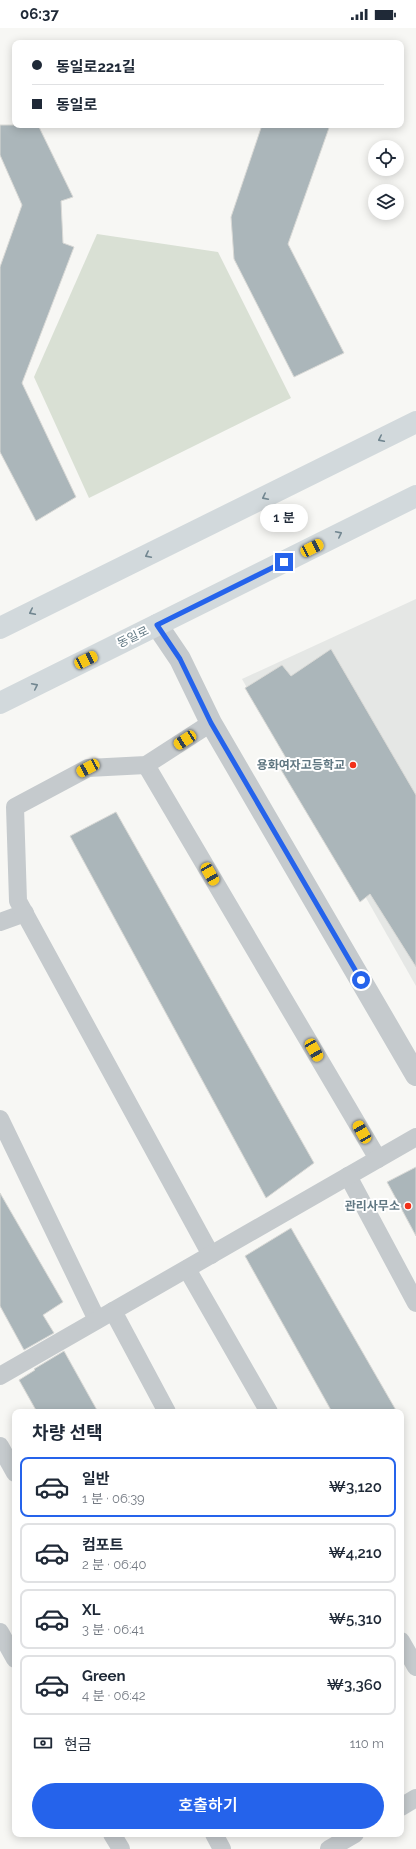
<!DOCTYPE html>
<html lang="ko">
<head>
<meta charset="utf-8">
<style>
  body { margin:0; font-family:Raleway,"Noto Sans KR",sans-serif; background:#f6f6f7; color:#1f2937; height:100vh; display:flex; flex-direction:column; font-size:15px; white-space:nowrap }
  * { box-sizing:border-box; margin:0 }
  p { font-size:13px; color:#747a83 }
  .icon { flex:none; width:22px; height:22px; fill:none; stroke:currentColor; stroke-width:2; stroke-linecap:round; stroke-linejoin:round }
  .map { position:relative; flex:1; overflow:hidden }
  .side { position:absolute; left:12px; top:1381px; width:392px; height:428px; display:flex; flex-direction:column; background:#fff; border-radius:8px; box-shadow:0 2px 10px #0003 }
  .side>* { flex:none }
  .hud { position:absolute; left:12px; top:12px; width:392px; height:88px; border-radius:8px; box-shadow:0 2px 10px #0003; display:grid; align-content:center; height:88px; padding:0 20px; background:#fff }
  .tools { position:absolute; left:368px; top:112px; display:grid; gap:8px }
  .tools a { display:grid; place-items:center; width:36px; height:36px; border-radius:50%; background:#fff; box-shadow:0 2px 10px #0003; font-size:20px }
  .end { position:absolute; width:18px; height:18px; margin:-9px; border:5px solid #2563eb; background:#fff; box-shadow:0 0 0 2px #fff }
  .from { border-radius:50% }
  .bubble { position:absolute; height:28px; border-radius:14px; background:#fff; box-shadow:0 2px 10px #0003; font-size:13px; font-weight:600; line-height:28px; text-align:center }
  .car { position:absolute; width:12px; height:24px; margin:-12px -6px; border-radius:5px; box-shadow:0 0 3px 1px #0007; background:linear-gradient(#f5c518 24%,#345 0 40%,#f5c518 0 76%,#345 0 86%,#f5c518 0) }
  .hud b { display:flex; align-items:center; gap:14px; height:38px; font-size:15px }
  .hud b+b { border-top:1px solid #e0e1e3 }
  .hud i { width:10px; height:10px; background:#1f2937 }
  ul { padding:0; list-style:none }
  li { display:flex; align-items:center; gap:12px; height:60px; margin:0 8px 6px; padding:0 12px; border:2px solid #e0e1e3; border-radius:8px }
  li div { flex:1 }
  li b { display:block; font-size:15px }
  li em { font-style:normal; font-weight:600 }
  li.current { border-color:#2563eb }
  li>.icon { width:36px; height:36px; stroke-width:1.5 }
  h2 { padding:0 20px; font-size:18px; line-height:48px }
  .pay { display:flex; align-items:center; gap:10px; height:44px; padding:0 20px; font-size:15px }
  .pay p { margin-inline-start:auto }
  .primary-button { display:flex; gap:8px; margin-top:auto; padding:8px 20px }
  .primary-button a { flex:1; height:46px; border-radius:24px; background:#2563eb; color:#fff; font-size:16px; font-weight:600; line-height:46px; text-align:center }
  .status { display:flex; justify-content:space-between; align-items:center; height:28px; padding:0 20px; background:#fff; direction:ltr }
  .status svg { height:11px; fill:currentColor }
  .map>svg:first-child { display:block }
</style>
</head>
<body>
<div class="status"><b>06:37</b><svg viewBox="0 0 49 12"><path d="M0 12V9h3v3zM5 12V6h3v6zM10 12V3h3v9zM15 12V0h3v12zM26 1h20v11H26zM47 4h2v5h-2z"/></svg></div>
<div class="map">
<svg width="416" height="1821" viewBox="0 0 416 1821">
  <rect width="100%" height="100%" fill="#f7f7f4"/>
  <!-- built -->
  <path fill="#e5e7e5" d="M416 571V958L242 651Z"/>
  <!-- green -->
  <path fill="#d9e0d4" d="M97 206 218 224 291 370 89 470 34 349Z"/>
  <!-- building -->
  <g fill="#abb6ba" stroke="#d9d9d6">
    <path d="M0 97H38L73 169 61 173 63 215 74 219 22 355 76 469 36 493 0 424V239L22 177 0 127Z"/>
    <path d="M262 97H330L288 216 344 325 294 349 234 231 231 189Z"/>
    <path d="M331 621 416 767V939L370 866 360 874 277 735 286 730 245 660 282 637 291 648Z"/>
    <path d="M116 784 314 1135 266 1170 70 808Z"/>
    <path d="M416 1139V1208L387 1154Z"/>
    <path d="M0 1165 63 1274 43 1287 54 1305 24 1322 0 1278Z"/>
    <path d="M291 1200 397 1384H332L245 1228Z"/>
    <path d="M64 1323 98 1384H37L19 1352 35 1342 34 1341Z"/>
  </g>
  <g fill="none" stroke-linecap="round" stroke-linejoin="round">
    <!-- service -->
    <g stroke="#c5cacd" stroke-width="18">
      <path d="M146 737 378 1131"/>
      <path d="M0 894 25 885"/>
      <path d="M0 1091 97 1292"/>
      <path d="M348 1148 416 1275"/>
      <path d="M211 1227 18 873 15 779 88 740 146 737 211 695"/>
      <path d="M187 1241 269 1384"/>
      <path d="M113 1283 167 1384"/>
      <path d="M0 1348 416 1109"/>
      <path d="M0 1418 15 1445"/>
      <path d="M0 1604 15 1631"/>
      <path d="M401 1613 416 1639"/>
      <path d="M401 1779 416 1770"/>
      <path d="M112 1806 121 1821"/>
      <path d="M214 1806 222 1821"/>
      <path d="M329 1821 355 1806"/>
    </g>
    <!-- minor -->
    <path stroke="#c5cacd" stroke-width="22" d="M157 597 180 631 211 695 416 1047"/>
    <!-- primary -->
    <g stroke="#d2d9dc" stroke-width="22">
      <path d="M0 600 416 394"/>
      <path d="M0 675 416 468"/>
    </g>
  </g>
  <!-- one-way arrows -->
  <defs><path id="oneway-chevron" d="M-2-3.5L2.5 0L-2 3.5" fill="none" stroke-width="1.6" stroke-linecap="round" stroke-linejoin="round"/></defs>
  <g stroke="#718690">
    <use href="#oneway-chevron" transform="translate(381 411) rotate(154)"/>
    <use href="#oneway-chevron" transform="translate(265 469) rotate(153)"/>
    <use href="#oneway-chevron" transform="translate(339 506) rotate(-27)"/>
    <use href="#oneway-chevron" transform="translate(148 527) rotate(153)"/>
    <use href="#oneway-chevron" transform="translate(32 584) rotate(154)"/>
    <use href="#oneway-chevron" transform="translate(35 658) rotate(-26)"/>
  </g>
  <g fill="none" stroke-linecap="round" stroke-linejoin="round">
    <!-- route -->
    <path stroke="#2563eb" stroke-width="5" d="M284 534 157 597 180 631 211 695 361 952"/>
  </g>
  <!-- markers -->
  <g fill="#f23019" stroke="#fff" stroke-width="1.5">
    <circle cx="353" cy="737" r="4"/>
    <circle cx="408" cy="1178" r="4"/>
  </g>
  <g text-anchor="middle" stroke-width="4" stroke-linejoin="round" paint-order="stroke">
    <!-- street labels -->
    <g font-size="12" fill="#607782" stroke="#fff">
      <text transform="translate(133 609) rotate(-26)" y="4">동일로</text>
    </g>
    <!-- poi labels -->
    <g font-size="12" font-weight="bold" fill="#607782" stroke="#fff" text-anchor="end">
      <text x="345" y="741">용화여자고등학교</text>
      <text x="400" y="1182">관리사무소</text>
    </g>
  </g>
</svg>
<div class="tools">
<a><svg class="icon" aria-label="locate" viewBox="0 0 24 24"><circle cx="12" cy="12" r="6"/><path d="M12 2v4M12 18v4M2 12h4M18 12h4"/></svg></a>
<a><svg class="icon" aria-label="layers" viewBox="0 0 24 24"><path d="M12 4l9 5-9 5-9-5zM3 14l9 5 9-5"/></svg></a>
</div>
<i class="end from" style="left:361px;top:952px"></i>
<i class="end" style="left:284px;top:534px"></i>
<div class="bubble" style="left:260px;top:476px;width:48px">1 분</div>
<i class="car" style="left:312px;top:520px;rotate:63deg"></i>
<i class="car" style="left:86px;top:632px;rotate:64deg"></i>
<i class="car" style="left:185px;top:712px;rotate:237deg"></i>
<i class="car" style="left:88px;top:740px;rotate:242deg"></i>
<i class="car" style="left:210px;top:846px;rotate:150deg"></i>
<i class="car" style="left:314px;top:1022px;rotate:150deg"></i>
<i class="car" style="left:362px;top:1104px;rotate:330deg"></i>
<div class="hud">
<b><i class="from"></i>동일로221길</b>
<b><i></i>동일로</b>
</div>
<section class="side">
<h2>차량 선택</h2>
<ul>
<li class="current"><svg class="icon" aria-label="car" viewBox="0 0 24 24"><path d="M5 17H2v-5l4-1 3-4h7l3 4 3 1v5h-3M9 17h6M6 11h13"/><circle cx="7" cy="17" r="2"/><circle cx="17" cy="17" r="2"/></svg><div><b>일반</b><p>1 분 · 06:39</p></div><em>₩3,120</em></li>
<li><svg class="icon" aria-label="car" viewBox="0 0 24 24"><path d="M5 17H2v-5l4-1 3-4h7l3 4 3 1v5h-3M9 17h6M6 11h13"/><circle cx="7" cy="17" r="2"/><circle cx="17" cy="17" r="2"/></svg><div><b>컴포트</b><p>2 분 · 06:40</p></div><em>₩4,210</em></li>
<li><svg class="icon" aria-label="car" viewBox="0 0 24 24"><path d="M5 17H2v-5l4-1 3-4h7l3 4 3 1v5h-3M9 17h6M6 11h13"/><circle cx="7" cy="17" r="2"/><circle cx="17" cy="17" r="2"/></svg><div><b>XL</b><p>3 분 · 06:41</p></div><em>₩5,310</em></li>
<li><svg class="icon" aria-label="car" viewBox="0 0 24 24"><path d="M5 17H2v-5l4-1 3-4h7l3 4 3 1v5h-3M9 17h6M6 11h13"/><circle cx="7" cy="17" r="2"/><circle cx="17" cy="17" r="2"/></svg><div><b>Green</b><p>4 분 · 06:42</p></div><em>₩3,360</em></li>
</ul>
<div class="pay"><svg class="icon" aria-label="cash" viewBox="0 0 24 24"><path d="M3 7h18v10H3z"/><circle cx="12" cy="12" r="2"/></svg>현금<p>110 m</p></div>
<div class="primary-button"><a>호출하기</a></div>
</section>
</div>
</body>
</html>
